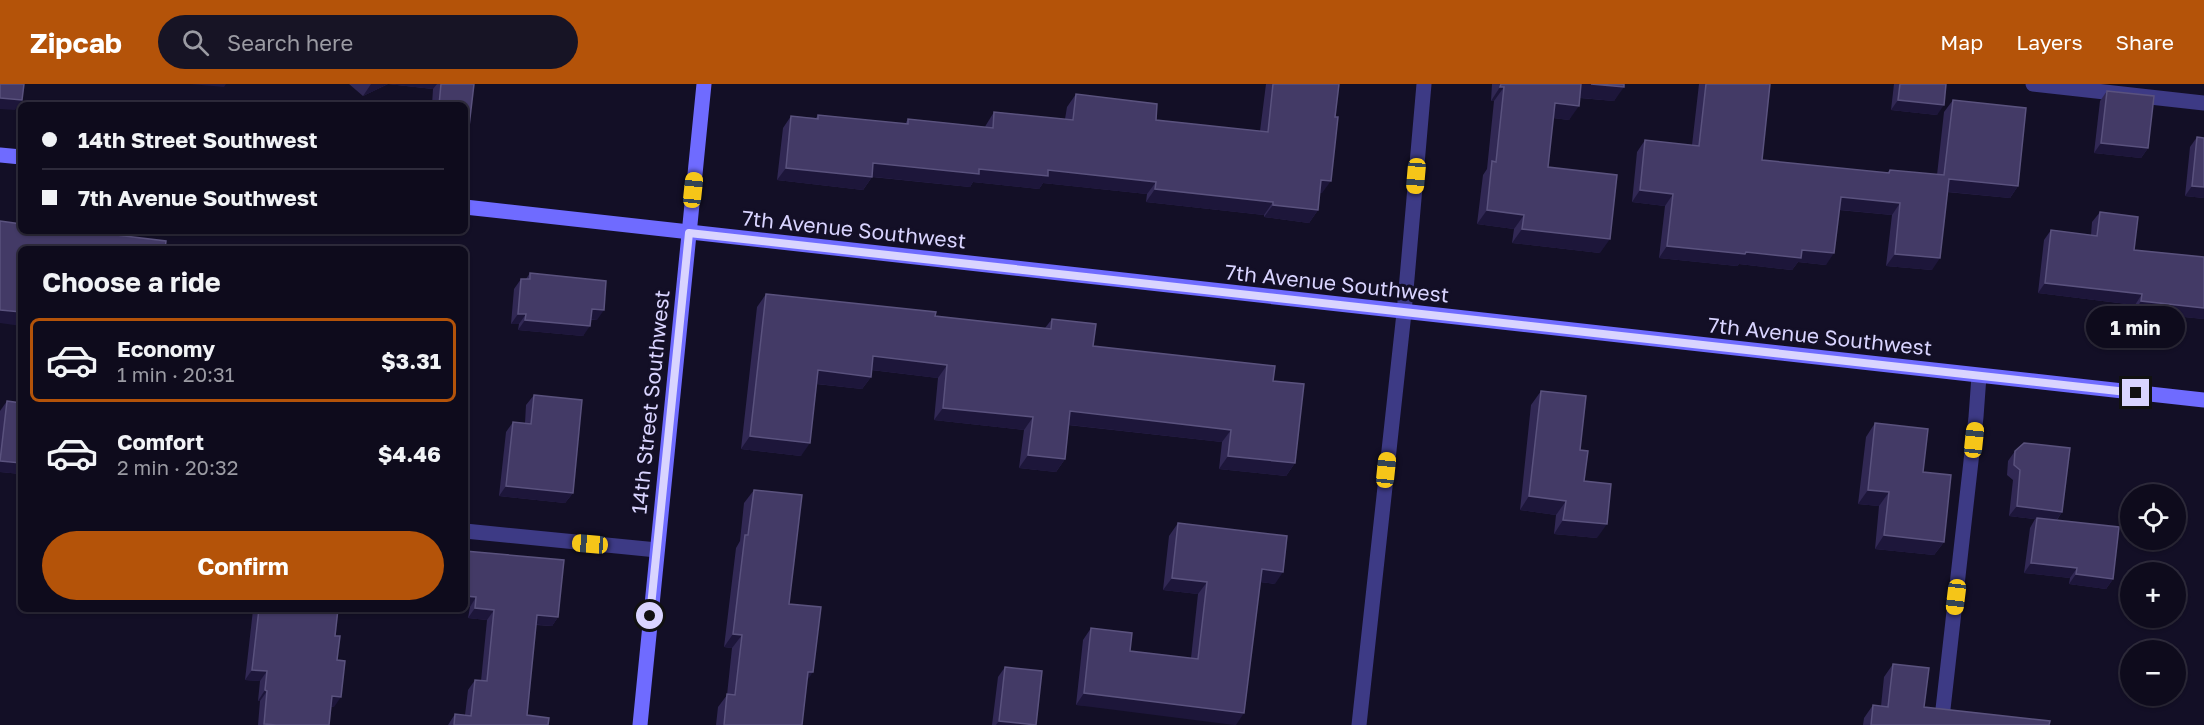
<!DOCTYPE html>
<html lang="en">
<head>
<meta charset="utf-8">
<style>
  body { margin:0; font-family:"Golos Text",sans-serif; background:#171425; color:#f1f3f6; height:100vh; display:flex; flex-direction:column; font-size:22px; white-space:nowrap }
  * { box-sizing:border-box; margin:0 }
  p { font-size:20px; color:#9b9ba3 }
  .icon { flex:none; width:33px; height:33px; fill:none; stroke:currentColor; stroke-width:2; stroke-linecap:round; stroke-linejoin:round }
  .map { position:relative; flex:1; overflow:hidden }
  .details { position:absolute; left:18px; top:162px; width:450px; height:366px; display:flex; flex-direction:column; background:#0e0b1c; border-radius:9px; box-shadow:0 2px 4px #0004,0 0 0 2px #2e2b3b }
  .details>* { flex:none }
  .guide { position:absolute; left:18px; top:18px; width:450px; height:132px; border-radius:9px; box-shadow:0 2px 4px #0004,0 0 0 2px #2e2b3b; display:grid; align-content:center; height:132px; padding:0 24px; background:#0e0b1c }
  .controls { position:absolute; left:2120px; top:400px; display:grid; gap:12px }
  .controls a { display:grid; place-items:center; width:66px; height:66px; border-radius:50%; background:#0e0b1c; box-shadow:0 2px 4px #0004,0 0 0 2px #2e2b3b; font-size:30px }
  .end { position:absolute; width:27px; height:27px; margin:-14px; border:8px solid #d9d4ff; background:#111; box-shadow:0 0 0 3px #111 }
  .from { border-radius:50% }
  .bubble { position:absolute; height:42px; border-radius:21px; background:#0e0b1c; box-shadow:0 2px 4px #0004,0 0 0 2px #2e2b3b; font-size:20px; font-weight:700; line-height:42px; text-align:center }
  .car { position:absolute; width:18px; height:36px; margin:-18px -9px; border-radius:8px; box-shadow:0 0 4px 2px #0007; background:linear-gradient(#f5c518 24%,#345 0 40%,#f5c518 0 76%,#345 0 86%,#f5c518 0) }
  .guide b { display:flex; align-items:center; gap:21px; height:57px; font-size:22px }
  .guide b+b { border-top:2px solid #2e2b3b }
  .guide i { width:15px; height:15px; background:#f1f3f6 }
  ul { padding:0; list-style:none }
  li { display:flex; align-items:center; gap:18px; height:84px; margin:0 12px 9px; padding:0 12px; border:3px solid transparent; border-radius:9px }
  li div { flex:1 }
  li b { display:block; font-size:22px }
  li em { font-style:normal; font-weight:700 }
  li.active { border-color:#b45309 }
  li>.icon { width:54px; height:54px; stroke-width:1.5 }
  h2 { padding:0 24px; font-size:27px; line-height:72px }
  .action { display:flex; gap:12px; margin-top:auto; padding:12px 24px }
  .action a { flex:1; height:69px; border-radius:36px; background:#b45309; color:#fff; font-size:24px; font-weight:700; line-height:69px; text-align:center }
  header { display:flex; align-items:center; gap:36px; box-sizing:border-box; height:84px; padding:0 30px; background:#b45309; color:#fff }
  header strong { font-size:28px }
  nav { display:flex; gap:33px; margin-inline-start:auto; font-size:21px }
  .search { width:420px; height:54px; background:#171425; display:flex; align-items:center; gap:15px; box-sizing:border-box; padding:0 21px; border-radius:33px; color:#9b9ba3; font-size:22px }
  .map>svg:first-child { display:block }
</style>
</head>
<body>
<header>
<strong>Zipcab</strong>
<div class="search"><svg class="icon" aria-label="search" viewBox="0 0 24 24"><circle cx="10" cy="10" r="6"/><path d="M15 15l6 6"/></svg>Search here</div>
<nav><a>Map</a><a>Layers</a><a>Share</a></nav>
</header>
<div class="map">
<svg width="2204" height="641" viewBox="0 0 2204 641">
  <rect width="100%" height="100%" fill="#130f26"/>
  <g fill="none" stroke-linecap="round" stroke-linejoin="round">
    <!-- lane -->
    <g stroke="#3d3a85" stroke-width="15">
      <path d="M2033 0 2204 19"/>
      <path d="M465 447 657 466"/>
      <path d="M1943 625 1976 333 1979 292"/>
    </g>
    <!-- street -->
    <path stroke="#3d3a85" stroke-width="15" d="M1359 641 1404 229 1424 0"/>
    <!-- secondary -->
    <g stroke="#6f6bff" stroke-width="15">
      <path d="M0 71 21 73"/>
      <path d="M465 123 2204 316"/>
      <path d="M640 641 704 0"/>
    </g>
  </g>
  <!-- wall -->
  <g fill="#312854">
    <path d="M349 0H474L465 21H432L433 5 388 0 363 12Z"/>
    <path d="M1266 0H1339L1322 109H1319L1318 126 1309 139 1264 133V131L1146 118 1147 110 1043 99 1039 105 973 98 970 103 872 93 863 106 777 96 783 44 791 32 816 34 818 31 905 40 908 35 985 43 986 41 994 28 1065 35 1067 23 1076 10 1156 36 1260 47Z"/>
    <path d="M1492 0H1624L1614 17 1580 14 1569 36 1553 34 1548 83 1600 169 1512 159 1514 145 1477 140 1483 91 1487 85 1494 17H1491Z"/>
    <path d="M1699 0H1770L1762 76 1887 89 1890 86 1937 91 1944 28 1953 16 2018 102 2010 114 1947 108 1932 186 1886 182 1892 131 1839 126 1826 181 1798 178 1792 186 1739 180 1737 182 1659 174 1665 122 1632 118 1637 68 1645 56 1692 61Z"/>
    <path d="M1894 0H1946L1937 31 1891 26Z"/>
    <path d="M2107 7 2148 64 2141 74 2094 69 2100 17Z"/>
    <path d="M2197 53 2204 114 2185 112 2190 63Z"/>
    <path d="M2100 128 2134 166 2204 173V235L2134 228 2135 221 2038 209 2044 156 2051 146 2091 151 2092 138Z"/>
    <path d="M530 189 597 236H591L583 252 518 246 519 240H511L514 205 521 195H526Z"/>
    <path d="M766 210 935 232 1045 244 1052 235 1093 262 1273 297 1295 379 1286 392 1219 385 1222 358 1068 341 1065 375 1056 388 1019 384 1024 346 934 336 938 294 871 286V293L862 305 816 300 801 372 741 365 757 223Z"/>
    <path d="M1541 307 1580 366 1584 397 1597 454 1554 450 1556 431 1520 426 1531 321Z"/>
    <path d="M534 311 573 409 565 419 499 412 506 348 513 338 525 339 526 321Z"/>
    <path d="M7 317 21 319V390L0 388V327Z"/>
    <path d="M1875 339 1944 458 1934 471 1875 465 1879 422 1858 420 1866 353Z"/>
    <path d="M2015 367 2062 428 2057 436 2113 495 2106 505 2069 500 2070 494 2024 489 2030 444 2035 435 2009 432 2013 396 2007 391 2008 377Z"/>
    <path d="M754 406 789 520 807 597 802 641H716L718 623 727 611 732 564 724 563 736 464 740 457 744 419Z"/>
    <path d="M1178 439 1275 500 1260 498 1244 629 1076 621 1083 556 1091 544 1130 567 1191 574 1198 510 1163 506 1169 452Z"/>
    <path d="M465 467 558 533 552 542 536 541 527 631 548 641H448L455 630 465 631 468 606 475 596 481 597 487 536 468 534 470 523H465Z"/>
    <path d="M247 525H338L335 552 337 576 334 623H331L329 641H258L260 617H258L260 597 245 596 253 526Z"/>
    <path d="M1893 580 1924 623 2049 641H1863L1864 634 1873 621 1881 622 1884 593Z"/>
    <path d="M1005 583 1036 641H992L998 593Z"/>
  </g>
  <!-- shaded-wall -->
  <g fill="#1d163a">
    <path d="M190 0H226L224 3Z"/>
    <path d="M371 0H437L433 5 388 0 363 12Z"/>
    <path d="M1580 0H1591L1624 3 1614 17 1571 13Z"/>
    <path d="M1500 3H1504L1494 17H1491Z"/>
    <path d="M0 14 22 16 15 26 0 25Z"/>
    <path d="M1898 16 1944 21 1937 31 1891 26Z"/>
    <path d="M1555 19 1579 22 1569 36 1545 33Z"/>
    <path d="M2101 59 2148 64 2141 74 2094 69Z"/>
    <path d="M873 79 1048 86 1156 98 1147 110 1043 99 1039 105 973 98 970 103 865 92Z"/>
    <path d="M786 84 872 93 863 106 777 96Z"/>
    <path d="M1949 95 2018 102 2010 114 1940 107Z"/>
    <path d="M1321 96 1331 97 1322 109 1312 108Z"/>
    <path d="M2192 102 2204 103V114L2185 112Z"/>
    <path d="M1155 105 1273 118 1264 131 1146 118Z"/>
    <path d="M1640 106 1673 110 1665 122 1632 118Z"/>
    <path d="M1841 113 1900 119 1892 131 1832 125Z"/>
    <path d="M1273 121 1318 126 1309 139 1264 133Z"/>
    <path d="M1487 126 1524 131 1514 145 1477 140Z"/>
    <path d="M1522 145 1610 155 1600 169 1512 159Z"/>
    <path d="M1667 162 1746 168 1802 166 1834 169 1826 181 1798 178 1792 186 1739 180 1737 182 1659 174Z"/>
    <path d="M1895 170 1940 174 1932 186 1886 182Z"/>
    <path d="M2045 199 2142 210 2135 221 2038 209Z"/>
    <path d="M2141 217 2204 224V235L2134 228Z"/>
    <path d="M592 225 604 226 597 236 585 235Z"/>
    <path d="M0 226 21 228V242L0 239Z"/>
    <path d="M518 230H526L519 240H511Z"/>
    <path d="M525 236 590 242 583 252 518 246Z"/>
    <path d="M873 272 947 281 938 294 864 285Z"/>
    <path d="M818 286 871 293 862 305 809 299Z"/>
    <path d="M943 324 1033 333 1024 346 934 336Z"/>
    <path d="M1070 327 1231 346 1222 358 1061 340Z"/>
    <path d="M750 352 810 359 801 372 741 365Z"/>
    <path d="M1028 371 1065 375 1056 388 1019 384Z"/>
    <path d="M1228 372 1295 379 1286 392 1219 385Z"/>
    <path d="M0 377 21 379V390L0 388Z"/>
    <path d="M506 402 573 409 565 419 499 412Z"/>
    <path d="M1868 406 1889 408 1879 422 1858 420Z"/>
    <path d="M1529 412 1566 417 1556 431 1520 426Z"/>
    <path d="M2017 422 2062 428 2055 438 2037 434 2035 435 2009 432Z"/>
    <path d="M1563 436 1607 440 1597 454 1554 450Z"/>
    <path d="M1884 451 1944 458 1934 471 1875 465Z"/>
    <path d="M2031 479 2077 484 2070 494 2024 489Z"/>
    <path d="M1262 485 1283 488 1275 500 1253 497Z"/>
    <path d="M2076 490 2113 495 2106 505 2069 500Z"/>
    <path d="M1172 494 1207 498 1198 510 1163 506Z"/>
    <path d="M465 512 476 513 470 523H465Z"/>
    <path d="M475 524 494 526 487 536 468 534Z"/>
    <path d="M537 531 558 533 552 542 531 540Z"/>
    <path d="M733 550 742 551 732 564 724 563Z"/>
    <path d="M252 586 267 587 260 597 245 596Z"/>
    <path d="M808 588H813L804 601Z"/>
    <path d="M265 606 267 607 260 617H258Z"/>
    <path d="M1084 609 1244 629 1236 641H1234L1076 621Z"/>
    <path d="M332 612 341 613 334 623 325 622Z"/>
    <path d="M999 637 1036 641H996Z"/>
  </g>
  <!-- building -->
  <g fill="#433a66" stroke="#5a527e" stroke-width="1.5">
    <path d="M0 0H24L22 16 0 14Z"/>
    <path d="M441 0H474L468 51 465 50V21H439Z"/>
    <path d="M1273 0H1339L1335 33H1338L1331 97 1321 96 1318 126 1273 121V118L1155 105 1156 98 1048 86V92L979 85V90L873 79 872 93 786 84 791 32 818 35V31L908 40V35L993 44 994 28 1073 36 1076 10 1157 20 1156 36 1268 48Z"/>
    <path d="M1501 0H1581L1579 22 1555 19 1548 83 1617 91 1610 155 1522 145 1524 131 1487 126 1492 77 1496 78 1504 3H1500Z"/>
    <path d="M1591 0H1624V3Z"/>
    <path d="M1706 0H1770L1762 76 1889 89 1890 86 1944 91 1953 16 2026 24 2018 102 1949 95 1940 174 1895 170 1900 119 1841 113 1834 169 1802 166 1801 174 1746 168 1745 170 1667 162 1673 110 1640 106 1645 56 1699 62Z"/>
    <path d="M1900 0H1946L1944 21 1898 16Z"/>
    <path d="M2107 7 2154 12 2148 64 2101 59Z"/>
    <path d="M2197 53 2204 54V103L2192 102Z"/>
    <path d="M2100 128 2138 133 2134 166 2204 173V224L2141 217 2142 210 2045 199 2051 146 2097 152Z"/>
    <path d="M0 137 21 140V147H83L166 157 165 165H21V228L0 226Z"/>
    <path d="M530 189 606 197 604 226 592 225 590 242 525 236 526 230H518L521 195H530Z"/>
    <path d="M766 210 936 228 935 232 1051 245 1052 235 1096 240 1093 262 1275 282 1273 297 1304 300 1295 379 1228 372 1231 346 1070 327 1065 375 1028 371 1033 333 943 324 947 281 873 272 871 293 818 286 810 359 750 352Z"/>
    <path d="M1541 307 1586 312 1580 366 1588 367 1584 397 1611 400 1607 440 1563 436 1566 417 1529 412Z"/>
    <path d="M534 311 582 316 573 409 506 402 513 338 531 340Z"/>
    <path d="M7 317 21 319V379L0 377Z"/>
    <path d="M1875 339 1928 345 1923 388 1951 391 1944 458 1884 451 1889 408 1868 406Z"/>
    <path d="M2024 359 2070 364 2062 428 2017 422 2020 386 2014 381 2015 367Z"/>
    <path d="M754 406 802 411 789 520 821 523 813 588H808L802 641H724L727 610 735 611 742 551 733 550 745 451H748Z"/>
    <path d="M2037 434 2119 443 2113 495 2076 490 2077 484 2031 479Z"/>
    <path d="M1178 439 1287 452 1283 488 1262 485 1244 629 1084 609 1091 544 1132 549 1130 567 1198 575 1207 498 1172 494Z"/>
    <path d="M465 467 564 476 558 533 537 531 527 631 549 634 548 641H454L455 630 471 632 475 596 487 597 494 526 475 524 476 513 465 512Z"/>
    <path d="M259 525H338L335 552H340L337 576 345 577 341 613 332 612 329 641H276L264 640 267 607 265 606 267 587 252 586Z"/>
    <path d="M1893 580 1929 584 1924 623 2050 637 2049 641H1871L1873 621 1888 623Z"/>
    <path d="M1005 583 1042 587 1036 641 999 637Z"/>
  </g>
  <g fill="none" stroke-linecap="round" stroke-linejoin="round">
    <!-- route -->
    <path stroke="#d9d4ff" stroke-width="8" d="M650 532 689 149 2136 309"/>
  </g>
  <g text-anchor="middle" stroke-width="6" stroke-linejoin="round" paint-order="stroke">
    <!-- street labels -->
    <g font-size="21" fill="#d9d4ff" stroke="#130f26">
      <text transform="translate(854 146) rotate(6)" y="7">7th Avenue Southwest</text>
      <text transform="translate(1337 200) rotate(6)" y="7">7th Avenue Southwest</text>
      <text transform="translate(1820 253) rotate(6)" y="7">7th Avenue Southwest</text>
      <text transform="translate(651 318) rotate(-84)" y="7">14th Street Southwest</text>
    </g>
  </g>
</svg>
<div class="controls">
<a><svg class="icon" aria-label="locate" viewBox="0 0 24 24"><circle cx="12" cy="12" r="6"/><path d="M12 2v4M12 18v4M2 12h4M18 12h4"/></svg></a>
<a>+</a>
<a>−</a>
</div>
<i class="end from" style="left:650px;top:532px"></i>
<i class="end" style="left:2136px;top:309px"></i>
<div class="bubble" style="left:2086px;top:222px;width:99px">1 min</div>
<i class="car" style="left:1416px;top:92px;rotate:185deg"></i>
<i class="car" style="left:693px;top:106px;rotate:6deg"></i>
<i class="car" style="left:1974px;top:356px;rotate:6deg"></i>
<i class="car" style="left:1386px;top:386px;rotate:6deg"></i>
<i class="car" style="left:590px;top:460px;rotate:275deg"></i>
<i class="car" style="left:1956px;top:513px;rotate:187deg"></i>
<div class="guide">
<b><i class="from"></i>14th Street Southwest</b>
<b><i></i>7th Avenue Southwest</b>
</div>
<section class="details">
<h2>Choose a ride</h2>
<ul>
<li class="active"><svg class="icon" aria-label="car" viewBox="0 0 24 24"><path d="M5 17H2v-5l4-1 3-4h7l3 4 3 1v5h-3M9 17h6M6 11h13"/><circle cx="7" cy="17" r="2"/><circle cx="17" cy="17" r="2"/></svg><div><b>Economy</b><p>1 min · 20:31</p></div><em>$3.31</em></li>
<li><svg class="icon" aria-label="car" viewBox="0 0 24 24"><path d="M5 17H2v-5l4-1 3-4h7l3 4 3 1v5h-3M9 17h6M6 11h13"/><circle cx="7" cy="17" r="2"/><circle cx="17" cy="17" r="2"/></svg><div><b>Comfort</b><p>2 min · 20:32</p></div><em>$4.46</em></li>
</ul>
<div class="action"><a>Confirm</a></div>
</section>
</div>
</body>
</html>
